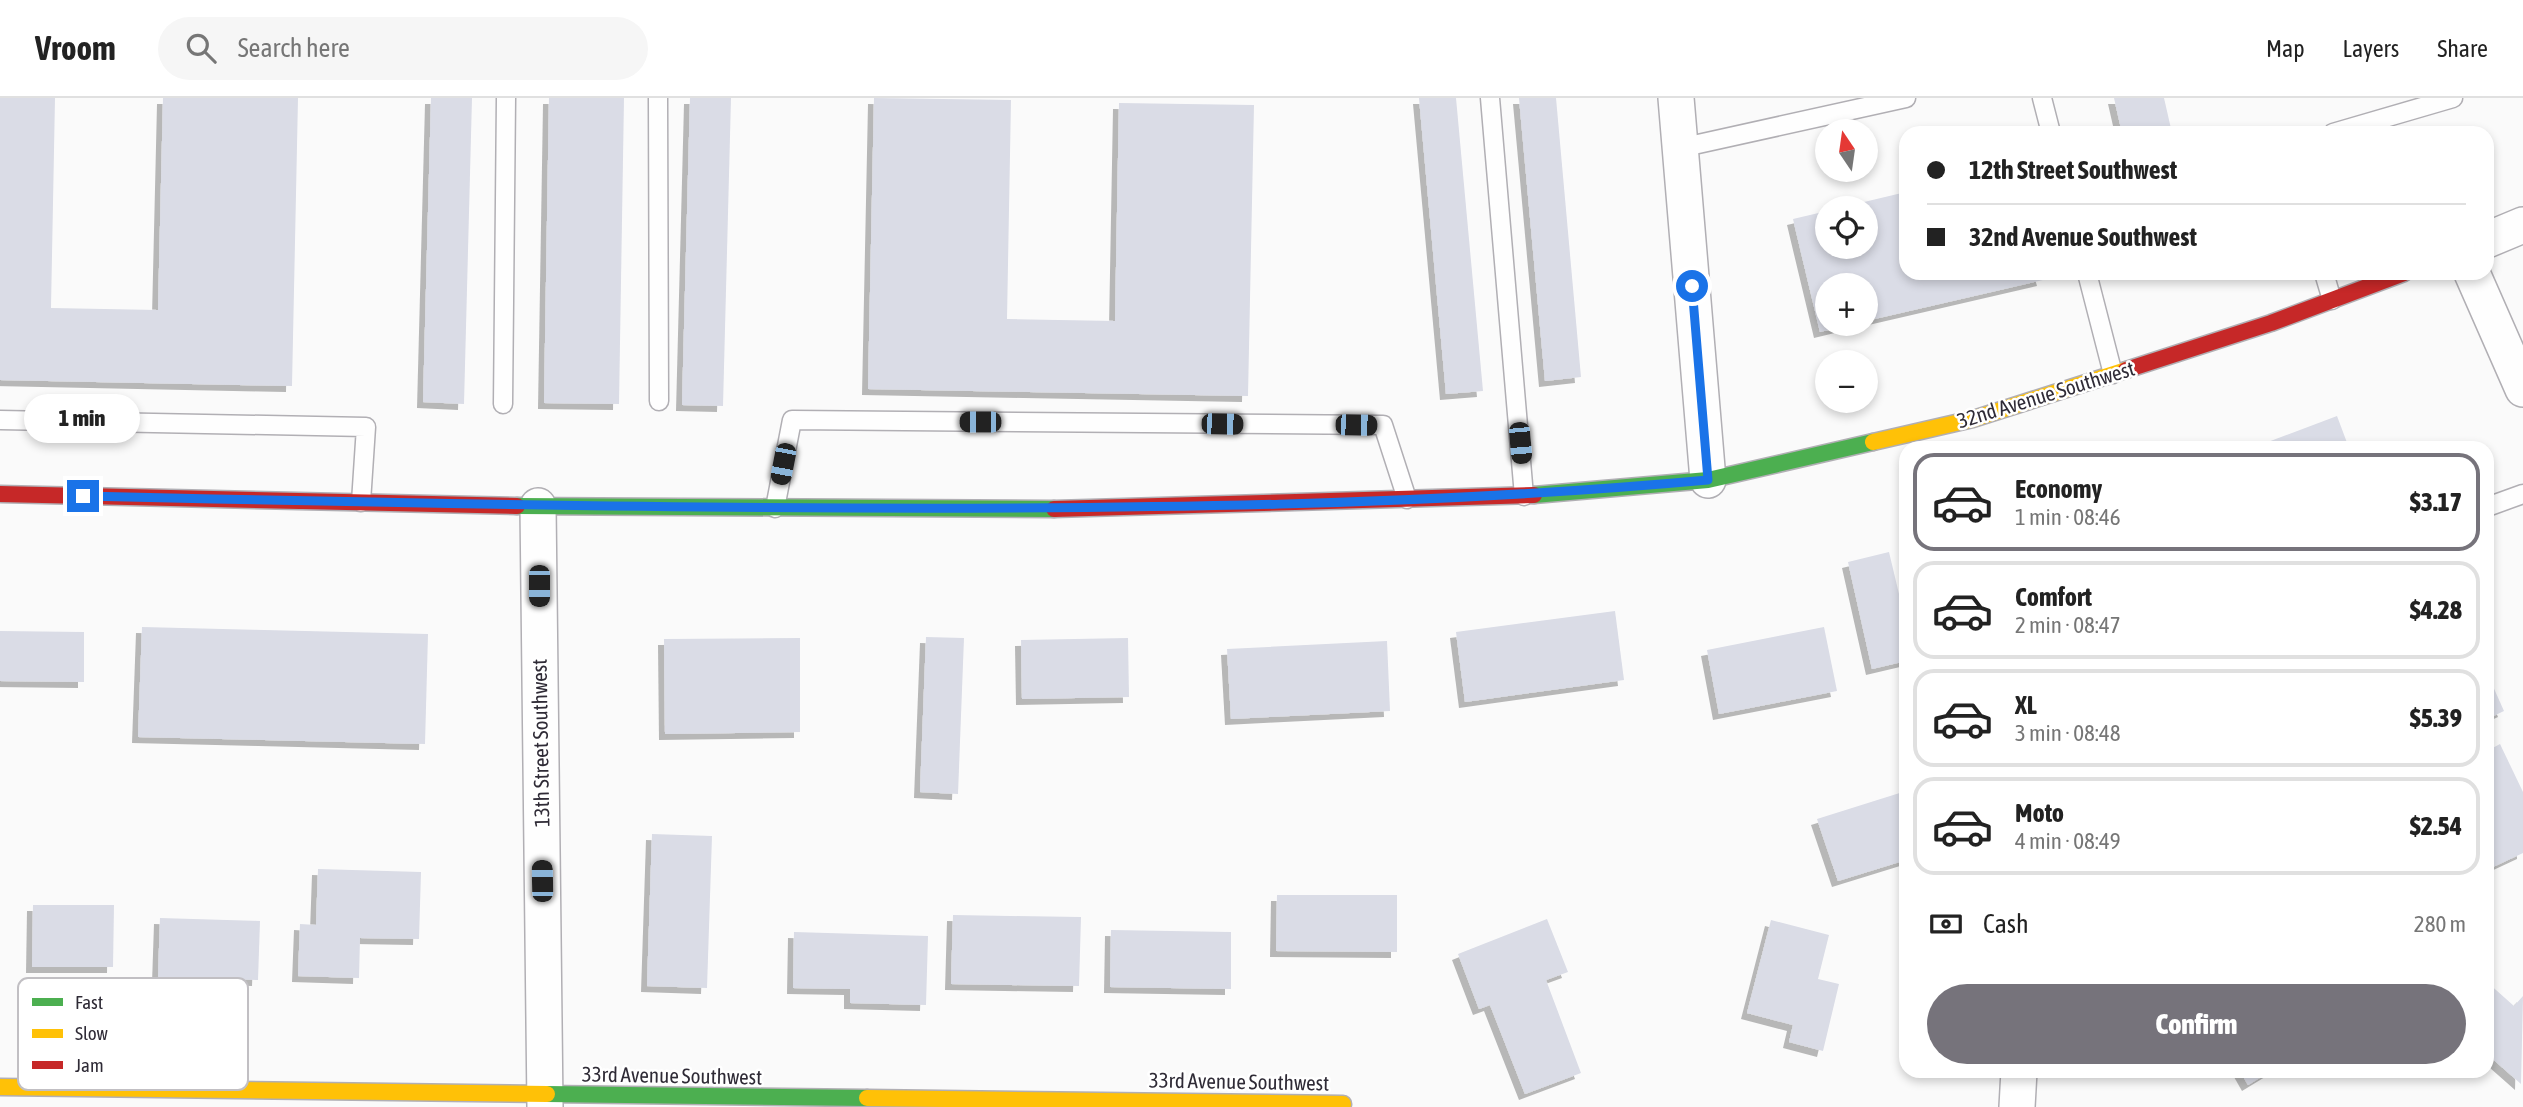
<!DOCTYPE html>
<html lang="en">
<head>
<meta charset="utf-8">
<style>
  body { margin:0; font-family:"Asap Condensed",sans-serif; background:#f6f6f6; color:#222; height:100vh; display:flex; flex-direction:column; font-size:26px; white-space:nowrap }
  * { box-sizing:border-box; margin:0 }
  p { font-size:23px; color:#767676 }
  .icon { flex:none; width:38px; height:38px; fill:none; stroke:currentColor; stroke-width:2; stroke-linecap:round; stroke-linejoin:round }
  .map { position:relative; flex:1; overflow:hidden }
  .details { position:absolute; left:1899px; top:343px; width:595px; height:637px; display:flex; flex-direction:column; background:#fff; border-radius:21px; box-shadow:0 4px 10px #0003 }
  .details>* { flex:none }
  .guide { position:absolute; left:1899px; top:28px; width:595px; height:154px; border-radius:21px; box-shadow:0 4px 10px #0003; display:grid; align-content:center; height:154px; padding:0 28px; background:#fff }
  .needle { width:46px; rotate:347deg }
  .fabs { position:absolute; left:1815px; top:21px; display:grid; gap:14px }
  .fabs a { display:grid; place-items:center; width:63px; height:63px; border-radius:50%; background:#fff; box-shadow:0 4px 10px #0003; font-size:35px }
  .end { position:absolute; width:32px; height:32px; margin:-16px; border:9px solid #1a73e8; background:#fff; box-shadow:0 0 0 4px #fff }
  .from { border-radius:50% }
  .bubble { position:absolute; height:49px; border-radius:24px; background:#fff; box-shadow:0 4px 10px #0003; font-size:23px; font-weight:800; line-height:49px; text-align:center }
  .car { position:absolute; width:21px; height:42px; margin:-21px -10px; border-radius:9px; box-shadow:0 0 5px 2px #0007; background:linear-gradient(#222 24%,#8ab4d8 0 40%,#222 0 76%,#8ab4d8 0 86%,#222 0) }
  .guide b { display:flex; align-items:center; gap:24px; height:66px; font-size:26px }
  .guide b+b { border-top:2px solid #e0e0e0 }
  .guide i { width:18px; height:18px; background:#222 }
  ul { padding:12px 0 0; list-style:none }
  li { display:flex; align-items:center; gap:21px; height:98px; margin:0 14px 10px; padding:0 14px; border:4px solid #e0e0e0; border-radius:21px }
  li div { flex:1 }
  li b { display:block; font-size:26px }
  li em { font-style:normal; font-weight:800 }
  li.current { border-color:#76737b }
  li>.icon { width:63px; height:63px; stroke-width:1.5 }
  .pay { display:flex; align-items:center; gap:18px; height:77px; padding:0 28px; font-size:26px }
  .pay p { margin-inline-start:auto }
  .action { display:flex; gap:14px; margin-top:auto; padding:14px 28px }
  .action a { flex:1; height:80px; border-radius:42px; background:#76737b; color:#fff; font-size:28px; font-weight:800; line-height:80px; text-align:center }
  header { display:flex; align-items:center; gap:42px; box-sizing:border-box; height:98px; padding:0 35px; background:#fff; border-bottom:2px solid #e0e0e0 }
  header strong { font-size:33px }
  nav { display:flex; gap:38px; margin-inline-start:auto; font-size:24px }
  .search { width:490px; height:63px; background:#f6f6f6; display:flex; align-items:center; gap:18px; box-sizing:border-box; padding:0 24px; border-radius:38px; color:#767676; font-size:26px }
  .map>svg:first-child { display:block }
</style>
</head>
<body>
<header>
<strong>Vroom</strong>
<div class="search"><svg class="icon" aria-label="search" viewBox="0 0 24 24"><circle cx="10" cy="10" r="6"/><path d="M15 15l6 6"/></svg>Search here</div>
<nav><a>Map</a><a>Layers</a><a>Share</a></nav>
</header>
<div class="map">
<svg width="2523" height="1009" viewBox="0 0 2523 1009">
  <defs>
    <filter id="shadow"><feDropShadow dx="-6" dy="6" stdDeviation="0" flood-color="#0004"/></filter>
  </defs>
  <rect width="100%" height="100%" fill="#fafafa"/>
  <!-- building -->
  <g fill="#dadce6" filter="url(#shadow)">
    <path d="M0 0H55L51 210 158 212 163 0H298L292 288 0 282Z"/>
    <path d="M431 0H472L464 306 423 304Z"/>
    <path d="M549 0H624L619 306 544 305Z"/>
    <path d="M690 0H731L723 308 682 307Z"/>
    <path d="M874 0 1011 2 1007 221 1115 223 1119 5 1254 7 1248 298 868 291Z"/>
    <path d="M1419 0H1456L1483 293 1446 296Z"/>
    <path d="M1519 0H1556L1581 279 1545 283Z"/>
    <path d="M2114 0H2164L2172 35H2122Z"/>
    <path d="M1906 94V175H2041L2043 182 1866 223V187H1827V226L1849 227 1820 234 1793 121 1827 113V149H1866V110L1843 109Z"/>
    <path d="M2337 318 2349 350H2252Z"/>
    <path d="M1889 454 1899 496 1906 494V563L1872 571 1848 464Z"/>
    <path d="M1615 513 1624 582 1465 604 1456 534Z"/>
    <path d="M142 529 428 536 425 646 138 639Z"/>
    <path d="M1824 529 1837 593 1719 616 1707 552Z"/>
    <path d="M0 533 84 534V584L0 583Z"/>
    <path d="M926 539 964 540 958 696 920 694Z"/>
    <path d="M800 540V634L665 636 664 541Z"/>
    <path d="M1128 540 1129 599 1022 601 1021 542Z"/>
    <path d="M1387 543 1390 613 1231 621 1227 551Z"/>
    <path d="M2487 575 2504 613 2487 621Z"/>
    <path d="M2500 646 2523 694V755L2493 769 2487 756V653Z"/>
    <path d="M1906 693V762L1838 783 1817 721Z"/>
    <path d="M652 736 712 738 707 890 647 888Z"/>
    <path d="M318 771 421 774 419 841 360 840 359 880 298 878 300 826 316 827Z"/>
    <path d="M1277 797H1397V854L1276 853Z"/>
    <path d="M33 807H114L113 869H32Z"/>
    <path d="M953 817 1081 819 1079 888 951 886Z"/>
    <path d="M160 820 260 823 258 882 158 879Z"/>
    <path d="M1547 821 1568 874 1546 882 1581 975 1525 996 1490 907 1479 911 1458 856Z"/>
    <path d="M1771 822 1829 837 1818 881 1839 886 1823 953 1789 944 1793 927 1747 915Z"/>
    <path d="M1111 832 1231 834V891L1110 889Z"/>
    <path d="M794 834 928 838 926 907 850 905V891L793 890Z"/>
    <path d="M2487 884 2514 908 2523 898 2521 986 2487 956Z"/>
    <path d="M2240 973H2271L2248 987Z"/>
  </g>
  <g fill="none" stroke-linecap="round" stroke-linejoin="round">
    <defs>
      <g id="lane">
        <path d="M658 0 659 303"/>
        <path d="M1490 0 1524 398"/>
        <path d="M2042 0 2051 35"/>
        <path d="M2333 35 2453 0"/>
        <path d="M1680 50 1906 0"/>
        <path d="M2087 175 2113 276"/>
        <path d="M2324 175 2332 202"/>
        <path d="M503 306 506 0"/>
        <path d="M0 322 366 329 361 404"/>
        <path d="M2487 409 2523 396"/>
        <path d="M775 410 792 322 1383 327 1407 401"/>
      </g>
      <g id="street">
        <path d="M1676 0 1708 382"/>
        <path d="M2487 142 2523 127"/>
        <path d="M2472 175 2523 291"/>
        <path d="M538 408 545 1009"/>
        <path d="M2017 1009 2019 973"/>
      </g>
      <g id="fast">
        <path d="M1534 397 1708 382 1873 344"/>
        <path d="M517 408 1054 411"/>
        <path d="M547 996 867 1000"/>
      </g>
      <g id="slow">
        <path d="M1873 344 1973 321 2126 272"/>
        <path d="M0 989 547 996"/>
        <path d="M867 1000 1343 1006"/>
      </g>
      <g id="jam">
        <path d="M2126 272 2271 225 2404 175"/>
        <path d="M0 396 517 408"/>
        <path d="M1054 411 1534 397"/>
      </g>
    </defs>
    <!-- lane casing -->
    <use href="#lane" stroke="#b1afb4" stroke-width="21"/>
    <!-- street casing -->
    <use href="#street" stroke="#b1afb4" stroke-width="38"/>
    <!-- fast casing -->
    <use href="#fast" stroke="#b1afb4" stroke-width="19"/>
    <!-- slow casing -->
    <use href="#slow" stroke="#b1afb4" stroke-width="19"/>
    <!-- jam casing -->
    <use href="#jam" stroke="#b1afb4" stroke-width="19"/>
    <!-- lane -->
    <use href="#lane" stroke="#fefefe" stroke-width="18"/>
    <!-- street -->
    <use href="#street" stroke="#fefefe" stroke-width="35"/>
    <!-- fast -->
    <use href="#fast" stroke="#4caf50" stroke-width="16"/>
    <!-- slow -->
    <use href="#slow" stroke="#ffc107" stroke-width="16"/>
    <!-- jam -->
    <use href="#jam" stroke="#c62828" stroke-width="16"/>
  </g>
  <g fill="none" stroke-linecap="round" stroke-linejoin="round">
    <!-- route -->
    <path stroke="#1a73e8" stroke-width="9" d="M83 398C339 404 595 409 851 410 1137 411 1423 408 1708 382L1692 188"/>
  </g>
  <g text-anchor="middle" stroke-width="5" stroke-linejoin="round" paint-order="stroke">
    <!-- street labels -->
    <g font-size="21" fill="#2f2b36" stroke="#fff">
      <text transform="translate(2046 297) rotate(-17)" y="7">32nd Avenue Southwest</text>
      <text transform="translate(541 645) rotate(-91)" y="7">13th Street Southwest</text>
      <text transform="translate(672 978) rotate(1)" y="7">33rd Avenue Southwest</text>
      <text transform="translate(1239 984) rotate(1)" y="7">33rd Avenue Southwest</text>
    </g>
  </g>
  <!-- legend -->
  <rect x="18" y="880" width="230" height="112" rx="10" fill="#fff" stroke="#c1bfc3" stroke-width="2"/>
  <rect x="32" y="900" width="31" height="8" fill="#4caf50"/>
  <rect x="32" y="931" width="31" height="9" fill="#ffc107"/>
  <rect x="32" y="963" width="31" height="8" fill="#c62828"/>
  <g font-size="19" fill="#2f2b36">
    <text x="75" y="911">Fast</text>
    <text x="75" y="942">Slow</text>
    <text x="75" y="974">Jam</text>
  </g>
</svg>
<div class="fabs">
<a><svg class="needle" viewBox="-14 -14 28 28"><path d="M0-13l5 13h-10z" fill="#e53935"/><path d="M0 13l5-13h-10z" fill="#767676"/></svg></a>
<a><svg class="icon" aria-label="locate" viewBox="0 0 24 24"><circle cx="12" cy="12" r="6"/><path d="M12 2v4M12 18v4M2 12h4M18 12h4"/></svg></a>
<a>+</a>
<a>−</a>
</div>
<i class="end from" style="left:1692px;top:188px"></i>
<i class="end" style="left:83px;top:398px"></i>
<div class="bubble" style="left:24px;top:296px;width:116px">1 min</div>
<i class="car" style="left:980px;top:324px;rotate:270deg"></i>
<i class="car" style="left:1222px;top:326px;rotate:91deg"></i>
<i class="car" style="left:1356px;top:327px;rotate:91deg"></i>
<i class="car" style="left:1520px;top:345px;rotate:175deg"></i>
<i class="car" style="left:783px;top:366px;rotate:191deg"></i>
<i class="car" style="left:539px;top:488px;rotate:180deg"></i>
<i class="car" style="left:542px;top:783px;rotate:359deg"></i>
<div class="guide">
<b><i class="from"></i>12th Street Southwest</b>
<b><i></i>32nd Avenue Southwest</b>
</div>
<section class="details">
<ul>
<li class="current"><svg class="icon" aria-label="car" viewBox="0 0 24 24"><path d="M5 17H2v-5l4-1 3-4h7l3 4 3 1v5h-3M9 17h6M6 11h13"/><circle cx="7" cy="17" r="2"/><circle cx="17" cy="17" r="2"/></svg><div><b>Economy</b><p>1 min · 08:46</p></div><em>$3.17</em></li>
<li><svg class="icon" aria-label="car" viewBox="0 0 24 24"><path d="M5 17H2v-5l4-1 3-4h7l3 4 3 1v5h-3M9 17h6M6 11h13"/><circle cx="7" cy="17" r="2"/><circle cx="17" cy="17" r="2"/></svg><div><b>Comfort</b><p>2 min · 08:47</p></div><em>$4.28</em></li>
<li><svg class="icon" aria-label="car" viewBox="0 0 24 24"><path d="M5 17H2v-5l4-1 3-4h7l3 4 3 1v5h-3M9 17h6M6 11h13"/><circle cx="7" cy="17" r="2"/><circle cx="17" cy="17" r="2"/></svg><div><b>XL</b><p>3 min · 08:48</p></div><em>$5.39</em></li>
<li><svg class="icon" aria-label="car" viewBox="0 0 24 24"><path d="M5 17H2v-5l4-1 3-4h7l3 4 3 1v5h-3M9 17h6M6 11h13"/><circle cx="7" cy="17" r="2"/><circle cx="17" cy="17" r="2"/></svg><div><b>Moto</b><p>4 min · 08:49</p></div><em>$2.54</em></li>
</ul>
<div class="pay"><svg class="icon" aria-label="cash" viewBox="0 0 24 24"><path d="M3 7h18v10H3z"/><circle cx="12" cy="12" r="2"/></svg>Cash<p>280 m</p></div>
<div class="action"><a>Confirm</a></div>
</section>
</div>
</body>
</html>
